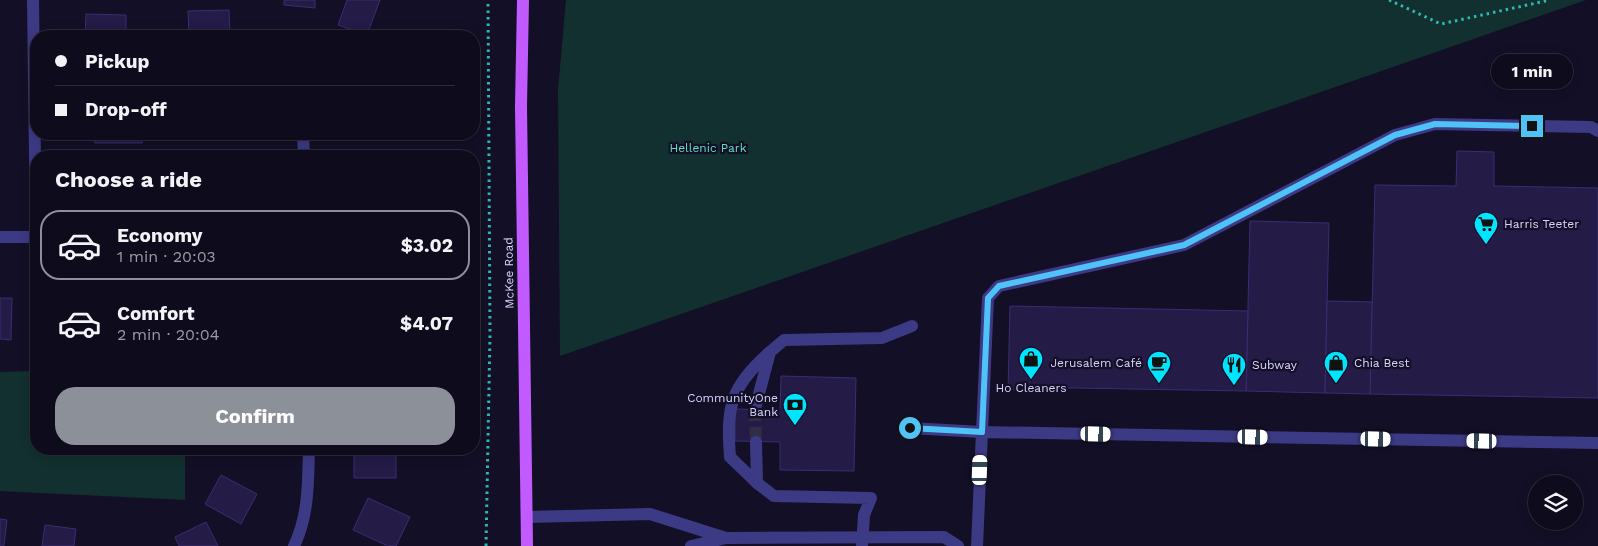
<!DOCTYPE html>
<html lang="en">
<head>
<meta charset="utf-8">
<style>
  body { margin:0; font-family:"Work Sans",sans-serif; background:#1c1929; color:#f1f3f6; height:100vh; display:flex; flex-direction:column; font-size:19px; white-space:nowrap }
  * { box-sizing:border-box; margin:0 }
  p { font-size:16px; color:#9b9ba3 }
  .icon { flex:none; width:28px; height:28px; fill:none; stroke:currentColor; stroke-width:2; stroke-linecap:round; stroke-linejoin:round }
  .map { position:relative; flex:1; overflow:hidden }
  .side { position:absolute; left:30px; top:150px; width:450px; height:305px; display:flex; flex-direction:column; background:#0e0b1c; border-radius:20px; box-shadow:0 2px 12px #0003,0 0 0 1px #2e2b3b }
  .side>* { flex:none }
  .banner { position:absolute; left:30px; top:30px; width:450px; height:110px; border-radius:20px; box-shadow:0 2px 12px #0003,0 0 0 1px #2e2b3b; display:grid; align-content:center; height:110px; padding:0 25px; background:#0e0b1c }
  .buttons { position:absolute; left:1528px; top:475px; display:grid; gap:10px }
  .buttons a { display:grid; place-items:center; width:55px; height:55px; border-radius:50%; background:#0e0b1c; box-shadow:0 2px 12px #0003,0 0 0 1px #2e2b3b; font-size:25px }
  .end { position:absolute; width:22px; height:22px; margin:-11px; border:6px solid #4fc3f7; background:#111; box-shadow:0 0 0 2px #111 }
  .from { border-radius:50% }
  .bubble { position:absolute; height:35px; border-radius:18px; background:#0e0b1c; box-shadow:0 2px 12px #0003,0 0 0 1px #2e2b3b; font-size:16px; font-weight:700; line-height:35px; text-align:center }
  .car { position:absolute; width:15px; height:30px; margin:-15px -8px; border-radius:6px; box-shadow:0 0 4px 1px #0007; background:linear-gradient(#fff 24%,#345 0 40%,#fff 0 76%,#345 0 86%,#fff 0) }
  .banner b { display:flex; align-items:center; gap:18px; height:48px; font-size:19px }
  .banner b+b { border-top:1px solid #2e2b3b }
  .banner i { width:12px; height:12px; background:#f1f3f6 }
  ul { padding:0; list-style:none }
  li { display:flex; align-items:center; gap:15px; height:70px; margin:0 10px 8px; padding:0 15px; border:2px solid transparent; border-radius:20px }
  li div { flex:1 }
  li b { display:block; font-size:19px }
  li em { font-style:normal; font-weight:700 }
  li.active { border-color:#8c9099 }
  li>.icon { width:45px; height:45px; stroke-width:1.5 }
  h2 { padding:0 25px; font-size:22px; line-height:60px }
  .action { display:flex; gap:10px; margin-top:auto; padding:10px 25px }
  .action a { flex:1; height:58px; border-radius:20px; background:#8c9099; color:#fff; font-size:20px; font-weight:700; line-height:58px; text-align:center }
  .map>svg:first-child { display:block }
</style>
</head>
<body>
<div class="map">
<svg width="1598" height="546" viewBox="0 0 1598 546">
  <rect width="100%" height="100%" fill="#130f26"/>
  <!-- green -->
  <g fill="#12302f">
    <path d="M566 0H1586L560 356 558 90Z"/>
    <path d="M36 371V449H185V500L0 491V372Z"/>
  </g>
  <!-- building -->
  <g fill="#241b47" stroke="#3b2d73">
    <path d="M284 0H315V8L284 5Z"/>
    <path d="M347 0H380L367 35 338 25Z"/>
    <path d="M229 10 230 36H189L188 11Z"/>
    <path d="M86 14 126 15V36H85Z"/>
    <rect x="95" y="134" width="47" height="9"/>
    <path d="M203 134H244V139L203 140Z"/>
    <rect x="374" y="134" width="41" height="5"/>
    <path d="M403 151V156H350V152Z"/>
    <path d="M1457 151 1494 152V186L1598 188V398L1370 394 1375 185 1456 186Z"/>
    <path d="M1250 221 1329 223 1325 393 1246 391Z"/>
    <path d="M0 298H12L11 340 0 339Z"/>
    <path d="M1327 301 1372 302 1370 394 1325 393Z"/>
    <path d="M1010 306 1248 311 1246 391 1016 387V390H1008Z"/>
    <path d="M781 376 856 378 854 471 780 470V442L735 441V409L780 410Z"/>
    <path d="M224 449H264L224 451Z"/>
    <rect x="354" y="449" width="42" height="29"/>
    <path d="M221 475 257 494 241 524 205 504Z"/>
    <path d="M368 498 410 517 396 546H388L353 530Z"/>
    <path d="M0 519 7 520 4 546H0Z"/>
    <path d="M206 522 218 546H179L175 537Z"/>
    <path d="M45 525 76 529 74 546H42Z"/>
  </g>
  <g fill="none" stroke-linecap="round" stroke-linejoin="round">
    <!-- minor-tunnel -->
    <path stroke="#312d47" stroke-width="12" stroke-dasharray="12 6" stroke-linecap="butt" d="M755 409 756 442"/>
    <!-- path -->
    <g stroke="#2fb8b0" stroke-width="3" stroke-dasharray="2.5 4" stroke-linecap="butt">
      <path d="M1389 0 1441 24 1550 0"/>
      <path d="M486 546 490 334 488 0"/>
    </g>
    <!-- minor -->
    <g stroke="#3d3a85" stroke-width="12">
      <path d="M33 0 36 237"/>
      <path d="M303 134 304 156"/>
      <path d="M0 237H36"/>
      <path d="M755 409 770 352 784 340 882 338 912 326"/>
      <path d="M910 428 982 432 988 298 999 286 1184 245 1395 135 1435 124 1591 127 1598 131"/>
      <path d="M756 442 757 483 774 496 871 498 864 515 862 546"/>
      <path d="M757 483 730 457C726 406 731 386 770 352"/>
      <path d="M527 517 650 514 726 538 691 546"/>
      <path d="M726 538 944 537 958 546"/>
      <path d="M294 546C309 515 308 482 309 449"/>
      <path d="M977 546 982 432 1598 443"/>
    </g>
    <!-- major -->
    <path stroke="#c25bff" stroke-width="12" d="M523 0 521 106 527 546"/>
  </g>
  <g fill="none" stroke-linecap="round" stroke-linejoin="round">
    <!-- route -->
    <path stroke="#4fc3f7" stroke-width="6" d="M910 428 982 432 988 298 999 286 1184 245 1395 135 1435 124 1532 126"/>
  </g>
  <!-- icons -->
  <defs>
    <symbol id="supermarket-pin" viewBox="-11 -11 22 30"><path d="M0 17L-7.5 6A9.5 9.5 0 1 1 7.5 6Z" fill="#00e5ff" stroke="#130f26"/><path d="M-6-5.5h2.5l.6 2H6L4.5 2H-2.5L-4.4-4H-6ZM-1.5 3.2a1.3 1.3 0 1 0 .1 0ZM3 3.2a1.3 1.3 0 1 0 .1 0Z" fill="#111"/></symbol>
    <symbol id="shop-pin" viewBox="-11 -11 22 30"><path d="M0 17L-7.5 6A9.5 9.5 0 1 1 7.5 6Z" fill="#00e5ff" stroke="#130f26"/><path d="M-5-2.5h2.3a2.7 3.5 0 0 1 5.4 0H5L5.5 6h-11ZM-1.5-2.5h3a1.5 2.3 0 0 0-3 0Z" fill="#111"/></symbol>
    <symbol id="cafe-pin" viewBox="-11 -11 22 30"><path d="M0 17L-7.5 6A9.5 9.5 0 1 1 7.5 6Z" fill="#00e5ff" stroke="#130f26"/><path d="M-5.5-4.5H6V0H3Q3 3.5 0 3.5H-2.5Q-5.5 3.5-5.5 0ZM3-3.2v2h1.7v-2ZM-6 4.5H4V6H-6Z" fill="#111"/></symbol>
    <symbol id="restaurant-pin" viewBox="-11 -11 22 30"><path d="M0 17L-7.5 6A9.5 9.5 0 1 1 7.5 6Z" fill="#00e5ff" stroke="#130f26"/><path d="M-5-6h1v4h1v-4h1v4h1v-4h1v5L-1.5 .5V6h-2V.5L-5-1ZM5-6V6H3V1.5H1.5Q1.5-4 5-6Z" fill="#111"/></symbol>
    <symbol id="bank-pin" viewBox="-11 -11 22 30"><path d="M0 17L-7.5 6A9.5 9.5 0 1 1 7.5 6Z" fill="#00e5ff" stroke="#130f26"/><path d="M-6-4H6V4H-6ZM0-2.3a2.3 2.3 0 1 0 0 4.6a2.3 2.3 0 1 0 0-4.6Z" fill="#111"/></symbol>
  </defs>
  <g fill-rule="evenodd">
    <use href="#supermarket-pin" x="1472" y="210" width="28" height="38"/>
    <use href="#shop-pin" x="1017" y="345" width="28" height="38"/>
    <use href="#cafe-pin" x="1145" y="349" width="28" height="38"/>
    <use href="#shop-pin" x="1322" y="349" width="28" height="38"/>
    <use href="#restaurant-pin" x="1220" y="351" width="28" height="38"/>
    <use href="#bank-pin" x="781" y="391" width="28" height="38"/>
  </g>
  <g text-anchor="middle" stroke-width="4.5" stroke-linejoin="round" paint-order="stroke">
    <!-- park labels -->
    <g font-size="12" fill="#5fe0c0" stroke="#130f26">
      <text x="708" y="152">Hellenic Park</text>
    </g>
    <!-- poi labels -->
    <g font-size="12" fill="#d9d4ff" stroke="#130f26" text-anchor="start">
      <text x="1504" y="228">Harris Teeter</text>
      <text x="1142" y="367" text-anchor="end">Jerusalem Café</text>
      <text x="1354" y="367">Chia Best</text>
      <text x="1252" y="369">Subway</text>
      <text x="1031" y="392" text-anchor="middle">Ho Cleaners</text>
      <text x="778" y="402" text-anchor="end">CommunityOne<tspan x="778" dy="14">Bank</tspan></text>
    </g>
    <!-- street labels -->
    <g font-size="12" fill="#d9d4ff" stroke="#130f26">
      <text transform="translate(509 273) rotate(-91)" y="4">McKee Road</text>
    </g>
  </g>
</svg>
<div class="buttons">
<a><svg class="icon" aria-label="layers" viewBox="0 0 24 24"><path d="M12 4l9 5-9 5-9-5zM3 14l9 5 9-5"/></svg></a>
</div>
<i class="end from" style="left:910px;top:428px"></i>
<i class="end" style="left:1532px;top:126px"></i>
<div class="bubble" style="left:1491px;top:54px;width:82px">1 min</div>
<i class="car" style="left:1096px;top:434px;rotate:91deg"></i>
<i class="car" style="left:1253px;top:437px;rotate:91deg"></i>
<i class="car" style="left:1376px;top:439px;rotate:91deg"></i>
<i class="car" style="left:1482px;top:441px;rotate:271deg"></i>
<i class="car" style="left:980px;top:470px;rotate:2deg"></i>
<div class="banner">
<b><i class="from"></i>Pickup</b>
<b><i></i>Drop-off</b>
</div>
<section class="side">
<h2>Choose a ride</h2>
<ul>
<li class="active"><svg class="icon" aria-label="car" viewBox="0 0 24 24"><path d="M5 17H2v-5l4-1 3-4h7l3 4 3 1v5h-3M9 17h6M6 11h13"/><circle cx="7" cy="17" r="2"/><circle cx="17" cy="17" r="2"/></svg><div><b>Economy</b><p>1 min · 20:03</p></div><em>$3.02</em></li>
<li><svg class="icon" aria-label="car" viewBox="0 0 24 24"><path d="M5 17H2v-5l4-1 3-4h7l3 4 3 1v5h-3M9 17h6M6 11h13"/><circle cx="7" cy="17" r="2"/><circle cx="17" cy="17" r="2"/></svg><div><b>Comfort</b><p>2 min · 20:04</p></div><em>$4.07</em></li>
</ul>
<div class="action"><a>Confirm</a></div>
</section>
</div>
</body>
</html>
